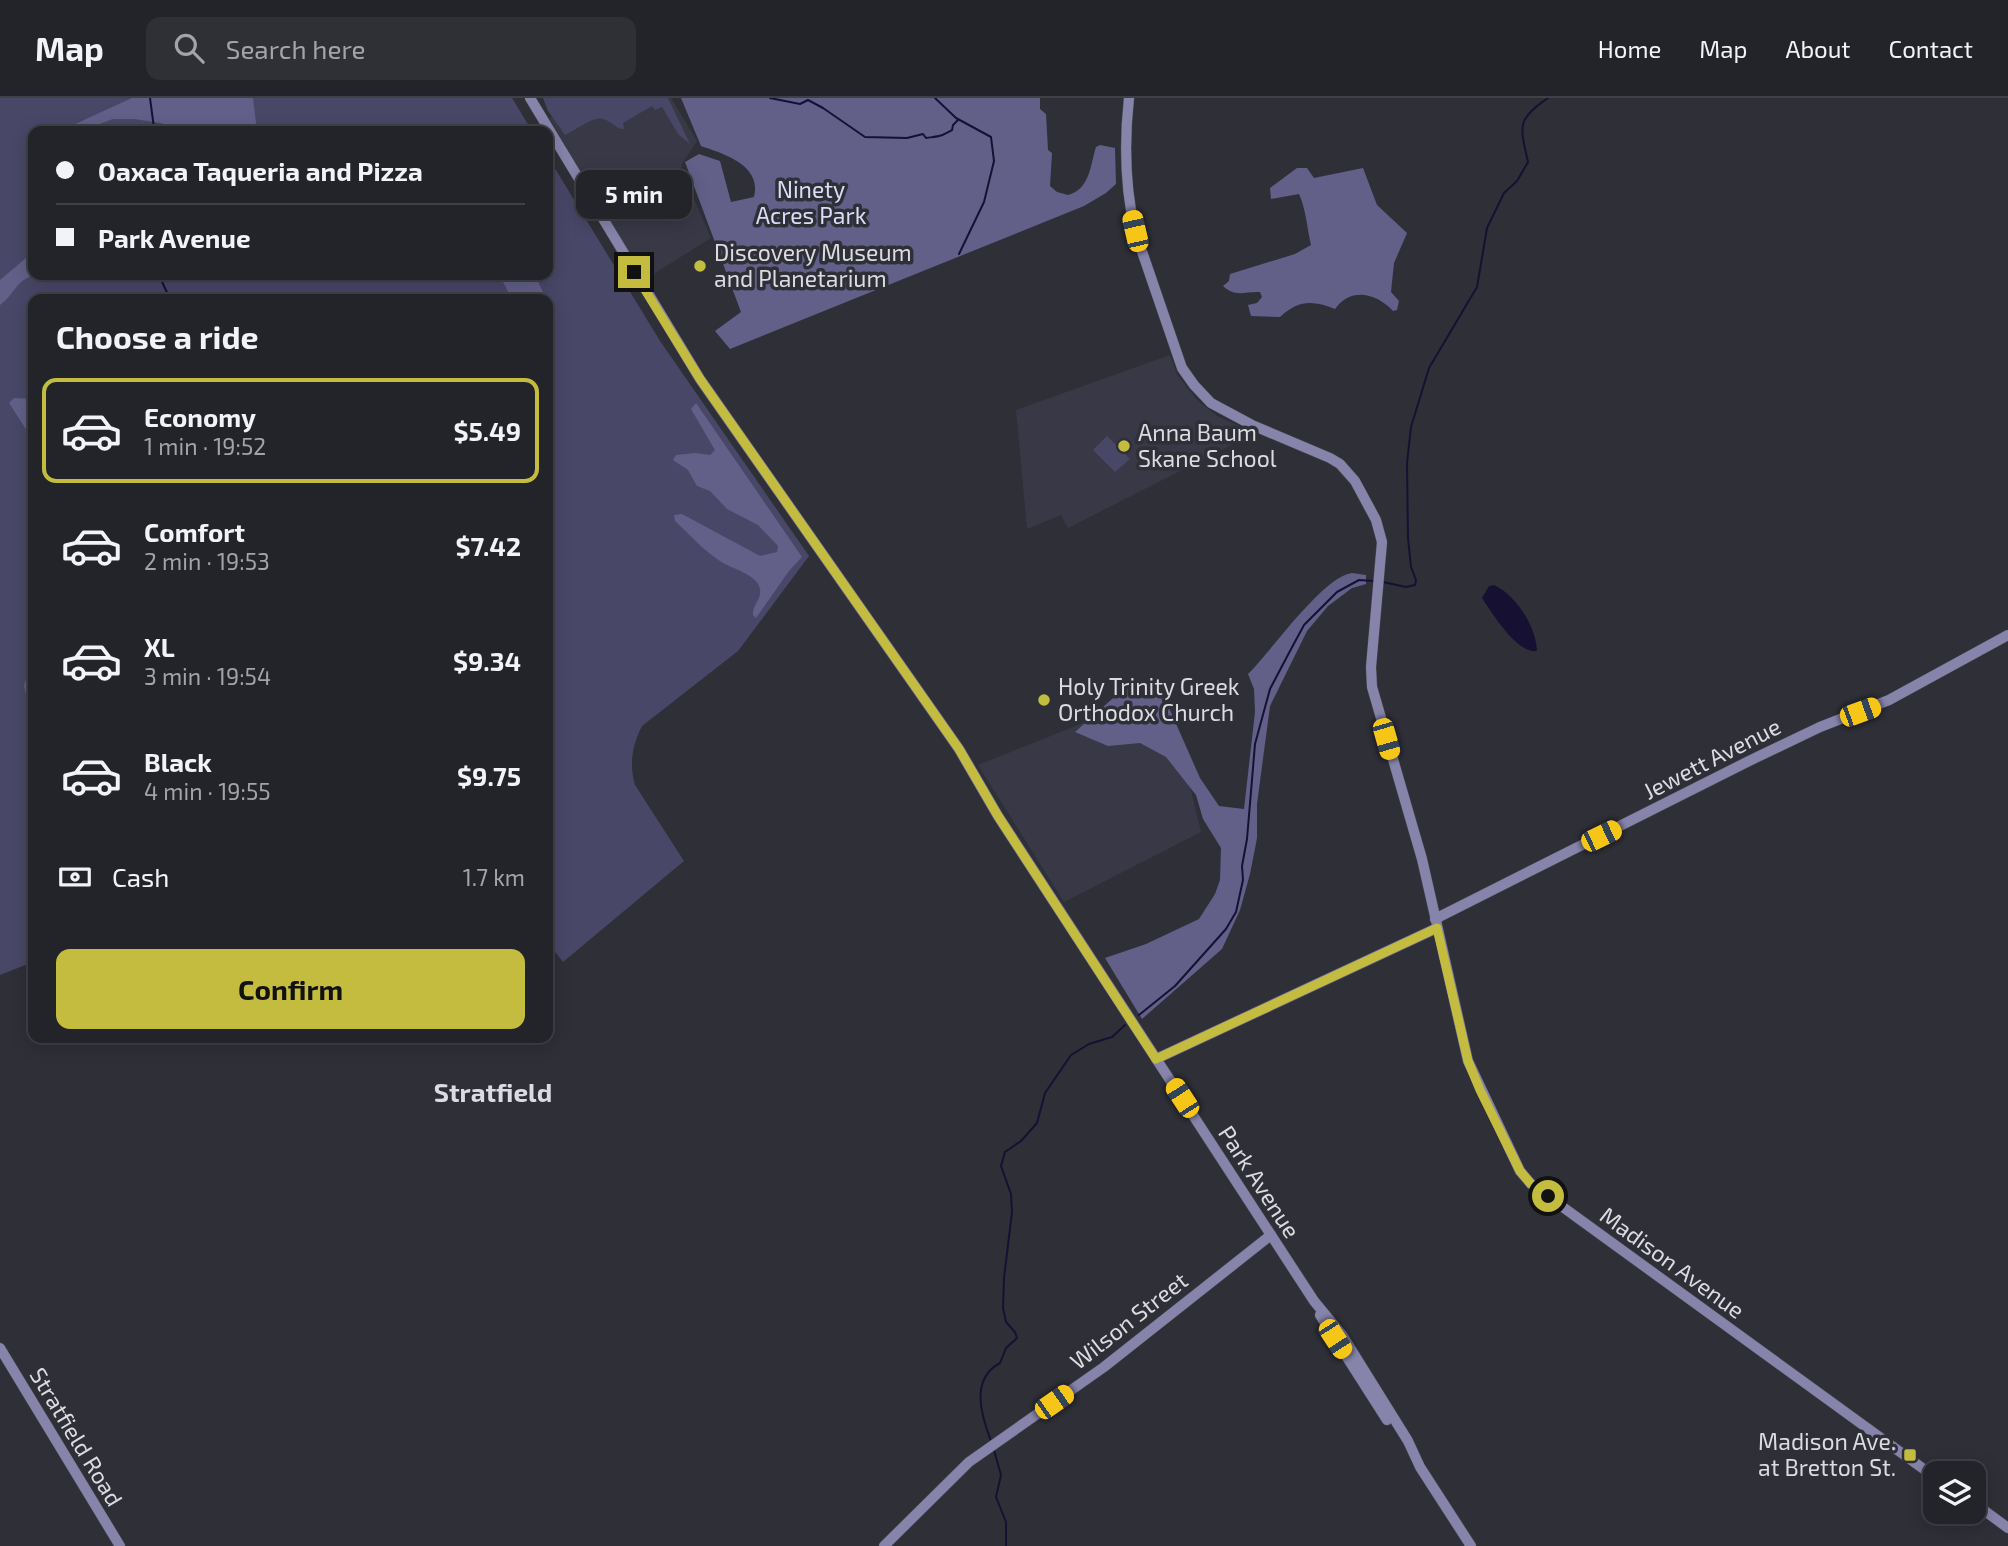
<!DOCTYPE html>
<html lang="en">
<head>
<meta charset="utf-8">
<style>
  body { margin:0; font-family:"Exo 2",sans-serif; background:#2f2f36; color:#f1f3f6; height:100vh; display:flex; flex-direction:column; font-size:26px; white-space:nowrap }
  * { box-sizing:border-box; margin:0 }
  p { font-size:23px; color:#a3a4a8 }
  .icon { flex:none; width:38px; height:38px; fill:none; stroke:currentColor; stroke-width:2; stroke-linecap:round; stroke-linejoin:round }
  .map { position:relative; flex:1; overflow:hidden }
  .drawer { position:absolute; left:28px; top:196px; width:525px; height:749px; display:flex; flex-direction:column; background:#23232a; border-radius:14px; box-shadow:0 4px 18px #0003,0 0 0 2px #404047 }
  .drawer>* { flex:none }
  .top-card { position:absolute; left:28px; top:28px; width:525px; height:154px; border-radius:14px; box-shadow:0 4px 18px #0003,0 0 0 2px #404047; display:grid; align-content:center; height:154px; padding:0 28px; background:#23232a }
  .controls { position:absolute; left:1923px; top:1363px; display:grid; gap:14px }
  .controls a { display:grid; place-items:center; width:63px; height:63px; border-radius:14px; background:#23232a; box-shadow:0 4px 18px #0003,0 0 0 2px #404047; font-size:35px }
  .end { position:absolute; width:32px; height:32px; margin:-16px; border:9px solid #c4bc3e; background:#111; box-shadow:0 0 0 4px #111 }
  .from { border-radius:50% }
  .bubble { position:absolute; height:49px; border-radius:14px; background:#23232a; box-shadow:0 4px 18px #0003,0 0 0 2px #404047; font-size:23px; font-weight:700; line-height:49px; text-align:center }
  .car { position:absolute; width:21px; height:42px; margin:-21px -10px; border-radius:9px; box-shadow:0 0 5px 2px #0007; background:linear-gradient(#f5c518 24%,#345 0 40%,#f5c518 0 76%,#345 0 86%,#f5c518 0) }
  .top-card b { display:flex; align-items:center; gap:24px; height:66px; font-size:26px }
  .top-card b+b { border-top:2px solid #404047 }
  .top-card i { width:18px; height:18px; background:#f1f3f6 }
  ul { padding:0; list-style:none }
  li { display:flex; align-items:center; gap:21px; height:105px; margin:0 14px 10px; padding:0 14px; border:4px solid transparent; border-radius:14px }
  li div { flex:1 }
  li b { display:block; font-size:26px }
  li em { font-style:normal; font-weight:700 }
  li.active { border-color:#c4bc3e }
  li>.icon { width:63px; height:63px; stroke-width:1.5 }
  h2 { padding:0 28px; font-size:32px; line-height:84px }
  .pay { display:flex; align-items:center; gap:18px; height:77px; padding:0 28px; font-size:26px }
  .pay p { margin-inline-start:auto }
  .cta { display:flex; gap:14px; margin-top:auto; padding:14px 28px }
  .cta a { flex:1; height:80px; border-radius:14px; background:#c4bc3e; color:#111; font-size:28px; font-weight:700; line-height:80px; text-align:center }
  header { display:flex; align-items:center; gap:42px; box-sizing:border-box; height:98px; padding:0 35px; background:#23232a; border-bottom:2px solid #404047 }
  header strong { font-size:33px }
  nav { display:flex; gap:38px; margin-inline-start:auto; font-size:24px }
  .search { width:490px; height:63px; background:#2f2f36; display:flex; align-items:center; gap:18px; box-sizing:border-box; padding:0 24px; border-radius:14px; color:#a3a4a8; font-size:26px }
  .map>svg:first-child { display:block }
</style>
</head>
<body>
<header>
<strong>Map</strong>
<div class="search"><svg class="icon" aria-label="search" viewBox="0 0 24 24"><circle cx="10" cy="10" r="6"/><path d="M15 15l6 6"/></svg>Search here</div>
<nav><a>Home</a><a>Map</a><a>About</a><a>Contact</a></nav>
</header>
<div class="map">
<svg width="2008" height="1448" viewBox="0 0 2008 1448">
  <rect width="100%" height="100%" fill="#2f2f38"/>
  <!-- built -->
  <g fill="#383847">
    <path d="M593 0H671L697 43 682 66 681 71 711 140 644 182 549 20Z"/>
    <path d="M1170 257 1177 277 1198 303 1217 318 1255 335 1068 430 1061 417 1027 431 1016 312Z"/>
    <path d="M1153 597 1182 655 1201 734 1064 804 978 667Z"/>
  </g>
  <!-- green -->
  <g fill="#494768">
    <path d="M0 0H512L532 33H33V177H548V59L660 243 809 458 738 553 642 628C632 648 629 666 635 687L684 763 563 864 548 845V201H33V864L0 877Z"/>
    <path d="M543 0H668L690 46 678 36 662 9 655 12 652 8 623 25 624 31C615 31 612 23 603 21 593 18 575 33 565 37L548 13Z"/>
    <path d="M1107 338 1130 361 1115 374 1093 352Z"/>
  </g>
  <!-- forest -->
  <g fill="#626089">
    <path d="M132 0H253L257 33H177L161 25 134 21H113L80 33H60Z"/>
    <path d="M681 0H1040V11L1046 16 1048 52 1052 55 1050 88 1057 94 1068 97C1090 91 1090 68 1096 49L1100 47 1115 50 1116 86 1106 95 1084 108 730 251 715 233 741 214 685 64 699 56 720 63 731 104 754 99C762 67 724 56 701 48Z"/>
    <path d="M1297 70H1307L1314 80 1363 70 1377 107 1407 135 1394 165 1391 194 1399 203 1397 212 1393 213C1376 195 1351 189 1335 211 1313 202 1298 202 1280 219L1251 218 1248 207 1257 205 1262 199 1260 194C1245 193 1236 200 1223 188L1229 183 1230 176 1295 156 1311 147C1307 130 1306 111 1299 96L1271 101 1270 90Z"/>
    <path d="M33 154V177C13 186 16 195 0 207V182Z"/>
    <path d="M505 177H535L546 201H512L503 184Z"/>
    <path d="M14 300 33 301V342L9 305Z"/>
    <path d="M696 305 802 459 789 473 756 520 753 517C752 507 762 501 760 491 757 476 732 471 720 463 704 453 689 436 675 423L674 417 682 416 760 458 777 454 778 448 758 427 727 411 710 393 697 388 688 372 673 362 676 357 695 355 710 357 715 352 691 311Z"/>
    <path d="M1352 475 1366 477V486L1352 490 1328 508 1307 533 1270 608 1257 706V740L1250 776 1240 812 1222 851 1142 921 1105 860 1146 846 1199 821 1215 796 1220 782 1221 750 1203 721 1196 697 1166 659 1140 645 1108 648 1075 634 1121 593 1150 582 1162 594 1200 680 1219 708 1244 711 1255 614 1254 591 1248 576C1270 555 1323 478 1352 475Z"/>
    <path d="M33 555V637L27 631 29 608 24 588Z"/>
  </g>
  <!-- water -->
  <path fill="#161133" d="M1494 487C1517 498 1536 529 1537 553 1517 556 1492 515 1482 500L1489 488Z"/>
  <g fill="none" stroke-linecap="round" stroke-linejoin="round">
    <!-- stream -->
    <g stroke="#161133" stroke-width="2">
      <path d="M150 0 154 30"/>
      <path d="M770 0 800 6 808 2 823 10 865 39 907 40 923 36 926 40C941 38 939 39 952 32L953 27 958 22"/>
      <path d="M935 0 956 20 991 39 994 63 984 104 959 156"/>
      <path d="M159 177 169 199 165 198V201"/>
      <path d="M1383 484 1406 489 1415 487 1416 482 1411 469 1408 440 1407 365 1411 329 1429 270 1477 189 1487 130 1504 95 1517 83 1528 64C1520 28 1516 22 1548 0"/>
      <path d="M1139 917 1175 888 1226 831 1236 814 1243 782 1242 768 1247 741 1255 646 1270 591 1290 553 1304 527 1337 494 1359 482 1374 483"/>
      <path d="M991 1343C981 1317 970 1281 1000 1265L1006 1250 1017 1240 1015 1234 1006 1224 1003 1210 1004 1180 1012 1114 1011 1096 1001 1068 1005 1054 1021 1043 1037 1025 1045 995 1071 957 1089 946 1112 939 1125 927"/>
      <path d="M994 1352 1001 1377 996 1399 1006 1424V1448"/>
    </g>
    <defs>
      <g id="secondary">
        <path d="M530 0 700 281 959 651 998 718 1271 1137 1314 1203 1342 1237 1408 1343 1420 1369 1471 1448"/>
        <path d="M1129 0C1124 45 1125 89 1135 133L1182 270 1194 287 1211 305 1252 327 1330 360 1340 366 1355 383 1376 422 1382 444 1371 569 1372 589 1422 761 1468 963 1520 1073 1531 1086 1936 1380"/>
        <path d="M1435 821 1749 663 1820 629 1889 602 2008 537"/>
        <path d="M1156 961 1437 830"/>
        <path d="M1320 1217 1387 1322"/>
        <path d="M0 1250 120 1448"/>
        <path d="M1974 1405 2008 1430"/>
        <path d="M884 1448 969 1364 1104 1269 1271 1137"/>
      </g>
    </defs>
    <!-- secondary casing -->
    <use href="#secondary" stroke="#4a4a51" stroke-width="11"/>
    <!-- secondary -->
    <use href="#secondary" stroke="#8784ac" stroke-width="10"/>
  </g>
  <g fill="none" stroke-linecap="round" stroke-linejoin="round">
    <!-- route -->
    <path stroke="#c4bc3e" stroke-width="9" d="M634 174 700 281 959 651 998 718 1156 961 1437 830 1468 963 1480 992 1520 1073 1531 1086 1548 1098"/>
  </g>
  <!-- markers -->
  <g fill="#c4bc3e" stroke="#2f2f38" stroke-width="2.5">
    <circle cx="700" cy="168" r="7"/>
    <circle cx="1124" cy="348" r="7"/>
    <circle cx="1044" cy="602" r="7"/>
    <rect x="1903" y="1350" width="14" height="14" rx="3.5"/>
  </g>
  <g text-anchor="middle" stroke-width="7" stroke-linejoin="round" paint-order="stroke">
    <!-- park labels -->
    <g font-size="23" fill="#dcdcf8" stroke="#2f2f38">
      <text x="811" y="100">Ninety<tspan x="811" dy="26">Acres Park</tspan></text>
    </g>
    <!-- poi labels -->
    <g font-size="23" fill="#dbdbe1" stroke="#2f2f38" text-anchor="start">
      <text x="714" y="163">Discovery Museum<tspan x="714" dy="26">and Planetarium</tspan></text>
      <text x="1138" y="343">Anna Baum<tspan x="1138" dy="26">Skane School</tspan></text>
      <text x="1058" y="597">Holy Trinity Greek<tspan x="1058" dy="26">Orthodox Church</tspan></text>
      <text x="1896" y="1352" text-anchor="end">Madison Ave.<tspan x="1896" dy="26">at Bretton St.</tspan></text>
    </g>
    <!-- street labels -->
    <g font-size="23" fill="#dbdbe1" stroke="#2f2f38">
      <text transform="translate(1712 661) rotate(-27)" y="8">Jewett Avenue</text>
      <text transform="translate(1259 1084) rotate(57)" y="8">Park Avenue</text>
      <text transform="translate(1672 1165) rotate(36)" y="8">Madison Avenue</text>
      <text transform="translate(1129 1223) rotate(-38)" y="8">Wilson Street</text>
      <text transform="translate(76 1339) rotate(59)" y="8">Stratfield Road</text>
    </g>
    <!-- quarter labels -->
    <g font-size="26" font-weight="bold" fill="#dbdbe1" stroke="#2f2f38">
      <text x="493" y="1004">Stratfield</text>
    </g>
  </g>
</svg>
<div class="controls">
<a><svg class="icon" aria-label="layers" viewBox="0 0 24 24"><path d="M12 4l9 5-9 5-9-5zM3 14l9 5 9-5"/></svg></a>
</div>
<i class="end from" style="left:1548px;top:1098px"></i>
<i class="end" style="left:634px;top:174px"></i>
<div class="bubble" style="left:576px;top:72px;width:116px">5 min</div>
<i class="car" style="left:1135px;top:133px;rotate:347deg"></i>
<i class="car" style="left:1860px;top:614px;rotate:70deg"></i>
<i class="car" style="left:1386px;top:641px;rotate:164deg"></i>
<i class="car" style="left:1601px;top:738px;rotate:64deg"></i>
<i class="car" style="left:1182px;top:1000px;rotate:327deg"></i>
<i class="car" style="left:1335px;top:1241px;rotate:147deg"></i>
<i class="car" style="left:1054px;top:1304px;rotate:55deg"></i>
<div class="top-card">
<b><i class="from"></i>Oaxaca Taqueria and Pizza</b>
<b><i></i>Park Avenue</b>
</div>
<section class="drawer">
<h2>Choose a ride</h2>
<ul>
<li class="active"><svg class="icon" aria-label="car" viewBox="0 0 24 24"><path d="M5 17H2v-5l4-1 3-4h7l3 4 3 1v5h-3M9 17h6M6 11h13"/><circle cx="7" cy="17" r="2"/><circle cx="17" cy="17" r="2"/></svg><div><b>Economy</b><p>1 min · 19:52</p></div><em>$5.49</em></li>
<li><svg class="icon" aria-label="car" viewBox="0 0 24 24"><path d="M5 17H2v-5l4-1 3-4h7l3 4 3 1v5h-3M9 17h6M6 11h13"/><circle cx="7" cy="17" r="2"/><circle cx="17" cy="17" r="2"/></svg><div><b>Comfort</b><p>2 min · 19:53</p></div><em>$7.42</em></li>
<li><svg class="icon" aria-label="car" viewBox="0 0 24 24"><path d="M5 17H2v-5l4-1 3-4h7l3 4 3 1v5h-3M9 17h6M6 11h13"/><circle cx="7" cy="17" r="2"/><circle cx="17" cy="17" r="2"/></svg><div><b>XL</b><p>3 min · 19:54</p></div><em>$9.34</em></li>
<li><svg class="icon" aria-label="car" viewBox="0 0 24 24"><path d="M5 17H2v-5l4-1 3-4h7l3 4 3 1v5h-3M9 17h6M6 11h13"/><circle cx="7" cy="17" r="2"/><circle cx="17" cy="17" r="2"/></svg><div><b>Black</b><p>4 min · 19:55</p></div><em>$9.75</em></li>
</ul>
<div class="pay"><svg class="icon" aria-label="cash" viewBox="0 0 24 24"><path d="M3 7h18v10H3z"/><circle cx="12" cy="12" r="2"/></svg>Cash<p>1.7 km</p></div>
<div class="cta"><a>Confirm</a></div>
</section>
</div>
</body>
</html>
